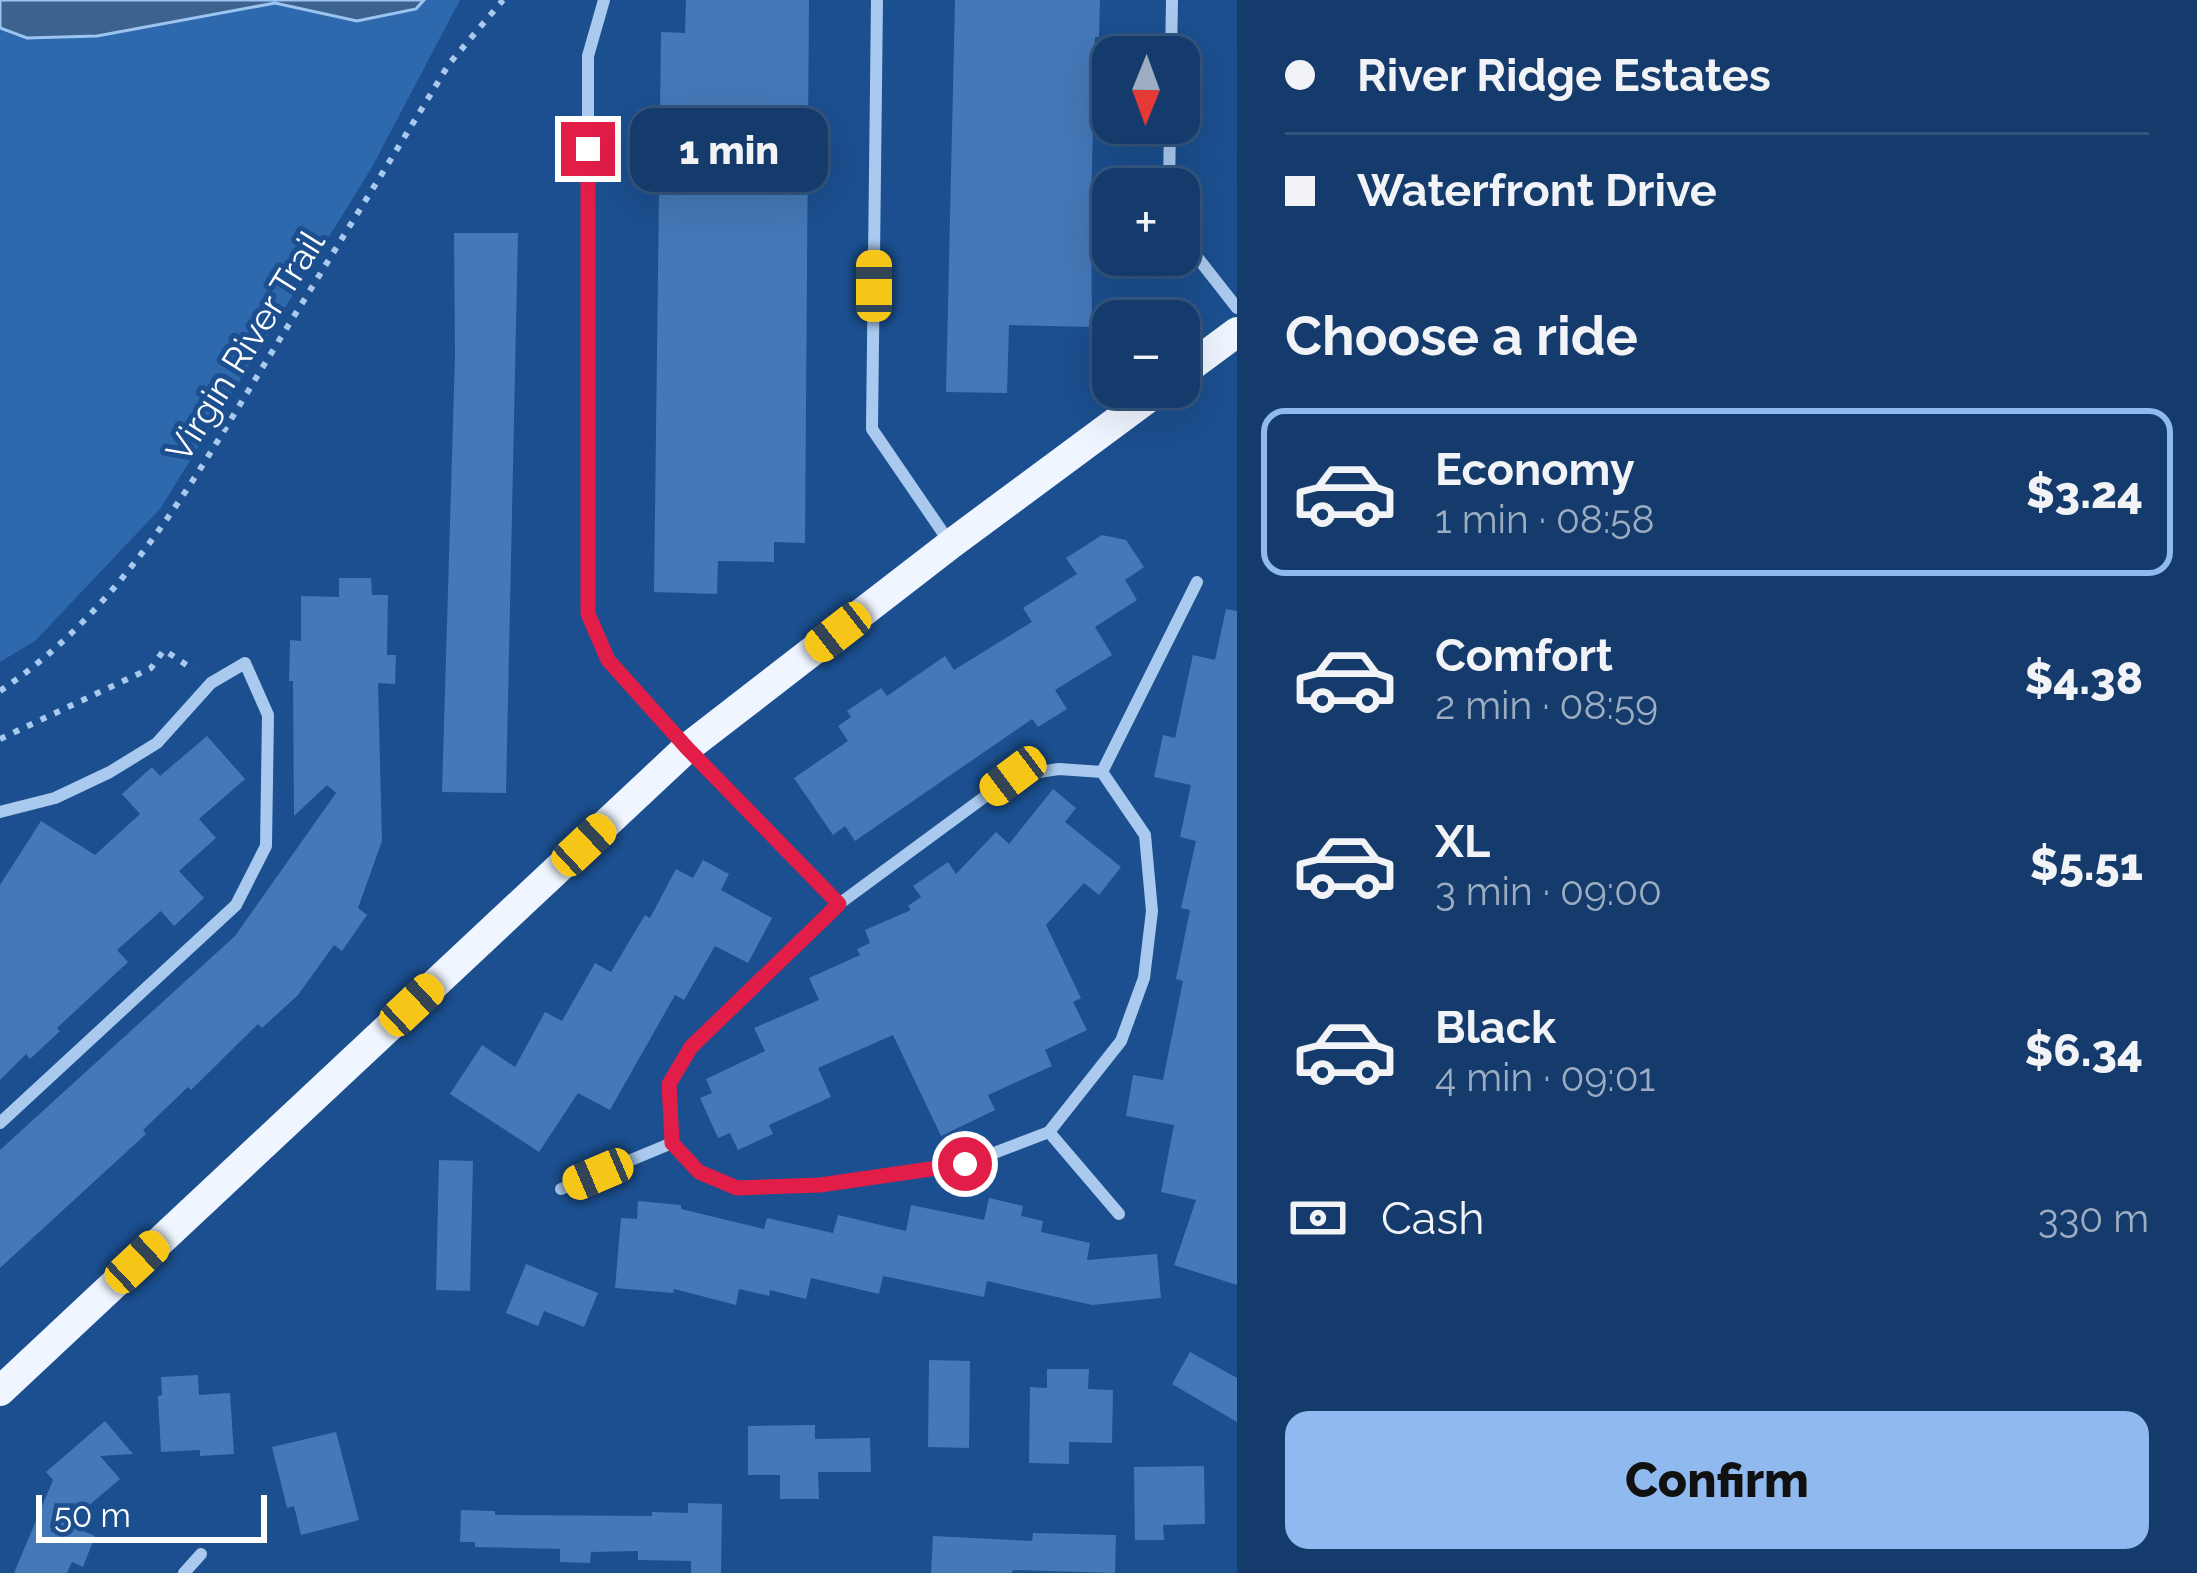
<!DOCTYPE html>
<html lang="en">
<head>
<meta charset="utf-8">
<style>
  body { margin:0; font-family:Raleway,sans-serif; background:#1d4271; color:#f1f3f6; height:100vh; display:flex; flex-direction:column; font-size:45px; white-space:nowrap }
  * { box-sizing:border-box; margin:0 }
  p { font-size:39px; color:#9dadc1 }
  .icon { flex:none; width:66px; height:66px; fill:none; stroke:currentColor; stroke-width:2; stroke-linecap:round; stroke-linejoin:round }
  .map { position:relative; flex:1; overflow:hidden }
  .sheet { display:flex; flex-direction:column; background:#143b6b; width:960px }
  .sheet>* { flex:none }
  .hud { display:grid; align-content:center; height:264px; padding:0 48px; background:#143b6b }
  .needle { width:78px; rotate:181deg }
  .tools { position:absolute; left:1092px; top:36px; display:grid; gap:24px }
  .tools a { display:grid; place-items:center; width:108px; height:108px; border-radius:24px; background:#143b6b; box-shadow:0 12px 48px #0002,0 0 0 3px #33557e; font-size:60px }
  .scale { position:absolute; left:36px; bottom:30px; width:231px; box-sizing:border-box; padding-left:12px; border:6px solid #fff; border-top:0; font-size:33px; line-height:42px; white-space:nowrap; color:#fff; -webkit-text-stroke:9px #1b4f8f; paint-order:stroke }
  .end { position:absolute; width:54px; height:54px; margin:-27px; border:15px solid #e11d48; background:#fff; box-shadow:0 0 0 6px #fff }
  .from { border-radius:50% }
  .bubble { position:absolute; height:84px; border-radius:24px; background:#143b6b; box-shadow:0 12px 48px #0002,0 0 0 3px #33557e; font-size:39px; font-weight:800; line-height:84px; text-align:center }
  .car { position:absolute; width:36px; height:72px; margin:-36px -18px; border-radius:15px; box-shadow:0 0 9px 3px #0007; background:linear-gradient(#f5c518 24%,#345 0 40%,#f5c518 0 76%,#345 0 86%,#f5c518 0) }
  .hud b { display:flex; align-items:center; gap:42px; height:114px; font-size:45px }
  .hud b+b { border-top:3px solid #33557e }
  .hud i { width:30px; height:30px; background:#f1f3f6 }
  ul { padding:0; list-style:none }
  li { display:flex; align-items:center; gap:36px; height:168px; margin:0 24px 18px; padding:0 24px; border:6px solid transparent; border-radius:24px }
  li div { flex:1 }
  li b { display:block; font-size:45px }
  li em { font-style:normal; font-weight:800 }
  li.on { border-color:#90b9f0 }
  li>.icon { width:108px; height:108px; stroke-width:1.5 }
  h2 { padding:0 48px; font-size:54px; line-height:144px }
  .pay { display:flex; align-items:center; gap:30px; height:132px; padding:0 48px; font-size:45px }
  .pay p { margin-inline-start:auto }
  .primary-button { display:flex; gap:24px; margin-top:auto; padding:24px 48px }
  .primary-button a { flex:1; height:138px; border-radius:24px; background:#90b9f0; color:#111; font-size:48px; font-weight:800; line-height:138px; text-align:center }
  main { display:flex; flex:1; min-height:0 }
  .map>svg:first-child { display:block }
</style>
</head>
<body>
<main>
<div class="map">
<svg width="1237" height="1573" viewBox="0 0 1237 1573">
  <rect width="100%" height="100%" fill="#1b4f8f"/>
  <!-- green -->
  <path fill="#2e69ad" d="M424 0H460L371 169 160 509 35 641 0 662V28L27 38 97 36 275 3 357 21 416 9Z"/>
  <!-- water -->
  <path fill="#3c6290" stroke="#9cc4f0" stroke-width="3" d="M0 0H424L416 9 357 21 275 3 97 36 27 38 0 28Z"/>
  <!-- building -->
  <g fill="#4478b7">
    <path d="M686 0H809L805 543 774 542V562L718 561 717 594 654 592 661 32 685 33Z"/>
    <path d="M955 0H1100L1099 37H1095L1091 208 1092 327 1009 325 1007 393 946 392Z"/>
    <path d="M454 233H518L506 793 442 792 455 355Z"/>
    <path d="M1102 535 1126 540 1144 567 1125 580 1137 600 1095 627 1112 655 1055 690 1067 709 1038 727 1032 719 855 841 845 826 833 835 794 778 848 741 838 726 851 717 847 711 881 688 887 696 945 656 954 670 1032 622 1023 608 1077 574 1066 558Z"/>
    <path d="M339 578H371L372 595H388L387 655H396L395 684 378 683 382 841 358 908 367 915 342 951 334 945 298 995 262 1028 258 1024 191 1090 188 1087 143 1130 146 1134 0 1268V1150L235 936 336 793 327 785 294 816 293 681H289L290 640 301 641V596L339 597Z"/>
    <path d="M1226 609 1237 611V1285L1174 1265 1196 1200 1161 1192 1174 1125 1126 1116 1133 1075 1163 1080 1183 981 1176 979 1190 910 1181 908 1196 841 1180 837 1191 785 1154 777 1163 735 1175 738 1193 655 1215 660Z"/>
    <path d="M207 736 245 779 199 819 216 838 179 871 204 898 174 926 161 911 117 950 128 962 57 1028 60 1031 30 1059 26 1054 0 1080V885L41 821 95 855 140 814 122 794 152 767 160 776Z"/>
    <path d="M1053 789 1076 808 1065 822 1121 867 1099 895 1084 883 1046 925 1081 998 1073 1002 1087 1030 1045 1050 1052 1066 988 1095 995 1110 941 1136 893 1035 818 1068 831 1097 769 1125 773 1134 738 1150 730 1133 718 1138 700 1098 712 1093 706 1079 765 1051 754 1028 819 1000 809 978 860 955 857 949 870 943 865 930 911 910 908 906 921 897 913 886 948 862 956 874 996 832 1009 844Z"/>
    <path d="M703 860 729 874 721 890 772 918 748 963 715 946 684 1000 675 995 610 1110 578 1093 539 1152 450 1094 482 1045 515 1067 545 1012 562 1021 595 963 611 972 645 915 650 918 676 869 693 878Z"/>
    <path d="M439 1160 473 1161 470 1291 436 1290Z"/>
    <path d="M989 1198 1023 1206 1021 1216 1043 1221 1041 1232 1090 1243 1087 1260 1157 1254 1161 1298 1092 1305 987 1281 984 1297 883 1276 879 1294 811 1278 806 1299 770 1290 769 1296 739 1289 736 1305 674 1289 673 1293 615 1288 621 1218 637 1219 638 1201 681 1205V1209L764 1229 767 1218 833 1233 838 1215 906 1231 911 1205 984 1220Z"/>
    <path d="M526 1264 598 1293 584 1327 544 1311 538 1326 506 1313Z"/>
    <path d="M1190 1352 1237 1378V1422L1172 1384Z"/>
    <path d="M929 1360 970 1361 969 1448 928 1447Z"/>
    <path d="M1047 1369H1089L1088 1389 1113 1390 1112 1443 1069 1442V1464L1029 1463 1030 1387 1047 1388Z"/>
    <path d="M198 1375 199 1395 230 1393 234 1454 200 1456V1450L161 1452 158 1396 162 1395 161 1377Z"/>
    <path d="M105 1421 133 1454 100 1456 120 1479 67 1524 95 1536 83 1567 72 1562 67 1573H14L53 1480 46 1472Z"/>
    <path d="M815 1425V1439L870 1438 871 1472H818L819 1499H780V1475H748V1426Z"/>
    <path d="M336 1432 359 1520 301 1535 294 1506 287 1508 272 1447Z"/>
    <path d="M1204 1466 1205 1524 1163 1525 1164 1540H1135L1134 1467Z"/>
    <path d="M688 1503 722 1504 721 1573H691V1561L638 1560V1551L591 1552 590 1563 560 1562V1549L475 1547V1542H460L461 1510 495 1511V1515L652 1516V1512L688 1513Z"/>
    <path d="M1033 1533 1116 1535 1115 1573 1013 1570 1012 1573H931L933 1536 1032 1541Z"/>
  </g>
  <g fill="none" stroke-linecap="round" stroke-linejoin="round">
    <!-- path -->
    <g stroke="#a9c9ee" stroke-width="6" stroke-dasharray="6 9" stroke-linecap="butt">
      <path d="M0 691C122 609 192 483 267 360 328 261 389 163 449 64L503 0"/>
      <path d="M0 739 151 668 164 650 194 670"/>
    </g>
    <!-- street -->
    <g stroke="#a9c9ee" stroke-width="12">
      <path d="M604 0 588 56V614L607 660 687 748 839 904"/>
      <path d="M877 0 872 429 950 543"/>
      <path d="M1171 57 1172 0"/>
      <path d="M1169 189 1170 123"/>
      <path d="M1179 234 1237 308"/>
      <path d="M1059 769 1102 772 1145 835 1152 911 1144 978 1121 1041 1049 1132 965 1164 820 1185 737 1188 699 1172 672 1143 669 1084 691 1047 839 904 1013 776Z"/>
      <path d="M1102 772 1197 582"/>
      <path d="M0 812 55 798 110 772 157 743 211 683 245 663 268 715 266 846 236 905 0 1123"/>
      <path d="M1049 1132 1119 1214"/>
      <path d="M561 1189 672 1143"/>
      <path d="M184 1573 201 1554"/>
    </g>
    <!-- primary -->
    <g stroke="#f0f6ff" stroke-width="30">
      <path d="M1179 375 1237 332"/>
      <path d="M0 1391 687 748 951 544 1163 387"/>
    </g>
  </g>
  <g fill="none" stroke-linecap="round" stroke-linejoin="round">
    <!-- route -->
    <path stroke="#e11d48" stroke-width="15" d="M588 149V614L608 660 687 748 839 904 691 1047 669 1084 672 1143 699 1172 737 1188 820 1185 965 1164"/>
  </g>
  <g text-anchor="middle" stroke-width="10" stroke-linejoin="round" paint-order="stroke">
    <!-- street labels -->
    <g font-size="36" fill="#fff" stroke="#1b4f8f">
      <text transform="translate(245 346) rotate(-58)" y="13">Virgin River Trail</text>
    </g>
  </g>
</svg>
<div class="tools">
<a><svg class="needle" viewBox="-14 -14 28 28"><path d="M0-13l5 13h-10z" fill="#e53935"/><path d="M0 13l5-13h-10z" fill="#9dadc1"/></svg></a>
<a>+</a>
<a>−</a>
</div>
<div class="scale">50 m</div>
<i class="end from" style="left:965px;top:1164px"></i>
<i class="end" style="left:588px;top:149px"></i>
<div class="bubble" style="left:630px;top:108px;width:198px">1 min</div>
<i class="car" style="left:874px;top:286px;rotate:0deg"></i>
<i class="car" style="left:838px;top:632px;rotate:232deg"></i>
<i class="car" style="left:1013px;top:776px;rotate:233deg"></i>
<i class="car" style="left:584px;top:845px;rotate:47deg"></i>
<i class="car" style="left:412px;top:1005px;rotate:47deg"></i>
<i class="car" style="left:598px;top:1174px;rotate:247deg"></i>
<i class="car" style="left:137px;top:1262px;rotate:47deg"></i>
</div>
<section class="sheet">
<div class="hud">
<b><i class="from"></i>River Ridge Estates</b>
<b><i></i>Waterfront Drive</b>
</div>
<h2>Choose a ride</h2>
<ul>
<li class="on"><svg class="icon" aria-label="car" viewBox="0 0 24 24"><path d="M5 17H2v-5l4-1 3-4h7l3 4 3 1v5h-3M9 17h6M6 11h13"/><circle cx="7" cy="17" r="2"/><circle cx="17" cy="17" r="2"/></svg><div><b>Economy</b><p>1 min · 08:58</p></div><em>$3.24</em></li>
<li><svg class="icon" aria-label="car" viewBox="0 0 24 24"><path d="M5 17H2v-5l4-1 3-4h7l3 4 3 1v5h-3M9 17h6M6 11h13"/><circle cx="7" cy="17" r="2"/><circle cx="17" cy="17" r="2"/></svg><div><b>Comfort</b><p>2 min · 08:59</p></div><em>$4.38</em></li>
<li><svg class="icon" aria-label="car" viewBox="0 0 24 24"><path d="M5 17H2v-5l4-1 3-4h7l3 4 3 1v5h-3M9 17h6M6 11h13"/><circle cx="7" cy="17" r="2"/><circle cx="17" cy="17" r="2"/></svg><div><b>XL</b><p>3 min · 09:00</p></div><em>$5.51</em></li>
<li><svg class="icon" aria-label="car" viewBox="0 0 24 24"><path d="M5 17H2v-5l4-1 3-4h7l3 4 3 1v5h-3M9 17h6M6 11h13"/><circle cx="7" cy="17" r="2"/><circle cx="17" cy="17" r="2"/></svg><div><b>Black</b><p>4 min · 09:01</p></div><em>$6.34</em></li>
</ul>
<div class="pay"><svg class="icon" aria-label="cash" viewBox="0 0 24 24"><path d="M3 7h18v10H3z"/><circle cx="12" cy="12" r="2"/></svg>Cash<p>330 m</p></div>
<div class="primary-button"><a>Confirm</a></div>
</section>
</main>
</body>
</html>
